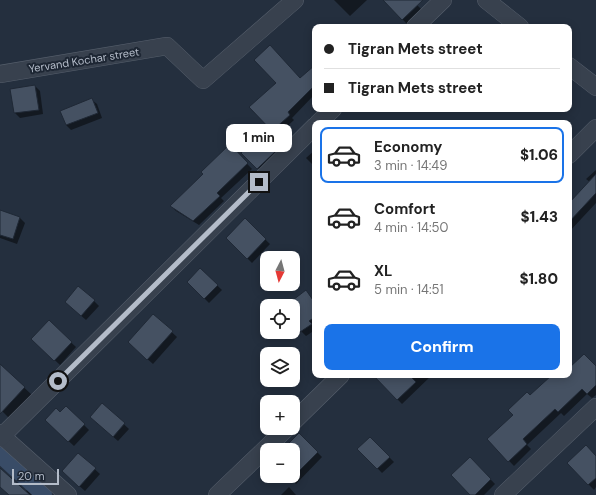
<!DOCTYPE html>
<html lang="en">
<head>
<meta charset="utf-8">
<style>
  body { margin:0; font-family:"DM Sans",sans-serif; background:#f2f2f2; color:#222; height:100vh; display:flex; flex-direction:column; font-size:15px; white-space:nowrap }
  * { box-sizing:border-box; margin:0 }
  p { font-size:13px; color:#767676 }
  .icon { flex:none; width:22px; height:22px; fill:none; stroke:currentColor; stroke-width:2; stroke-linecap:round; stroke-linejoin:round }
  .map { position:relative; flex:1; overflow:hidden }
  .sheet { position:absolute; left:312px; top:120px; width:260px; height:258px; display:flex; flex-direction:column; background:#fff; border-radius:8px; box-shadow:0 2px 10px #0003 }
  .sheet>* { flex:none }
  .hud { position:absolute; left:312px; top:24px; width:260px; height:88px; border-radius:8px; box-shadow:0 2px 10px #0003; display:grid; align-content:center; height:88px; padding:0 12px; background:#fff }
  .needle { width:26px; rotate:186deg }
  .fabs { position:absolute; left:260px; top:251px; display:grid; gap:8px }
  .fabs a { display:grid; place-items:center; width:40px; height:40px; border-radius:8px; background:#fff; box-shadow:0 2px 10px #0003; font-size:20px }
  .scale { position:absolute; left:12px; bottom:10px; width:47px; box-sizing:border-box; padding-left:4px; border:2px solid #b4bcc9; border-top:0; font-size:11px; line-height:14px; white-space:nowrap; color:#b4bcc9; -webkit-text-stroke:3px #1d2633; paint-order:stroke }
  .end { position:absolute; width:18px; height:18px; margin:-9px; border:5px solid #b4bcc9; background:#111; box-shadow:0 0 0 2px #111 }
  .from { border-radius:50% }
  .bubble { position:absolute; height:28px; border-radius:8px; background:#fff; box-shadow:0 2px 10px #0003; font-size:13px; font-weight:800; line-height:28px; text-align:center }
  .hud b { display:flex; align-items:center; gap:14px; height:38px; font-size:15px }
  .hud b+b { border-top:1px solid #e0e0e0 }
  .hud i { width:10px; height:10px; background:#222 }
  ul { padding:7px 0 0; list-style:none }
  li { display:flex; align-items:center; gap:12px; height:56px; margin:0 8px 6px; padding:0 4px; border:2px solid transparent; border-radius:8px }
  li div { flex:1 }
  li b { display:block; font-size:15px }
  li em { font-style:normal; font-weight:800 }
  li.on { border-color:#1a73e8 }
  li>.icon { width:36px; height:36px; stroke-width:1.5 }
  .cta { display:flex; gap:8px; margin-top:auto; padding:8px 12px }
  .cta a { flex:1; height:46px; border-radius:8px; background:#1a73e8; color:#fff; font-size:16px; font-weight:800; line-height:46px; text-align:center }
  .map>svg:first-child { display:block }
</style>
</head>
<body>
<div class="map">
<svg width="596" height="495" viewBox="0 0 596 495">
  <rect width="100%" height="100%" fill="#242f3e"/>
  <!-- shadow -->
  <g fill="#0007">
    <path d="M334 0H367L350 16Z"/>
    <path d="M384 0H412L422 10 407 24Z"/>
    <path d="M315 66V94L292 118 294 120 278 135 251 107 301 79Z"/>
    <path d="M35 86 40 91 43 114 20 118 15 113Z"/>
    <path d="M92 100 97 104 102 118 71 130 66 125Z"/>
    <path d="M551 120 554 123H548Z"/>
    <path d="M265 133 284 152 263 173 243 153Z"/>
    <path d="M230 146 252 169 221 198 224 201 199 225 176 211 171 206 205 174Z"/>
    <path d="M315 150V167L306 158Z"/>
    <path d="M596 170V203L569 232V204L590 182 586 179Z"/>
    <path d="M0 211 20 218 25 223 17 244 0 238Z"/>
    <path d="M245 220 270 244 252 263 227 238Z"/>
    <path d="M200 269 222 290 209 303 188 282Z"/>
    <path d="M306 291 315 302V325L314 326 315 330 306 336 301 331 293 321V313L298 309 292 301Z"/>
    <path d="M94 301 99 306 86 320 71 307Z"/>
    <path d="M153 315 177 337 153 364 134 347Z"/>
    <path d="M49 322 76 347 60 365 38 344Z"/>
    <path d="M0 365 32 395 10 419 0 409Z"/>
    <path d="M596 367V395L592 398 587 394 564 416 561 413 527 445 531 449 514 466 488 439 514 415 553 375H569V370Z"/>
    <path d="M380 375H432L402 404 377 378Z"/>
    <path d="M102 404 129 429 118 441 96 422Z"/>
    <path d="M66 407 89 430 74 446 46 420 60 414Z"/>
    <path d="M299 434 322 457 296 484 288 476H293V450H283Z"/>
    <path d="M370 438 394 462 382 473 359 449Z"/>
    <path d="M78 454 100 474 85 491 68 476Z"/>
    <path d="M596 457V487L594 490 568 463Z"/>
    <path d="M470 458 495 484 484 495H472Z"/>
    <path d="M0 474 25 492 29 488 36 495H10L0 486Z"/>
    <path d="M289 487 296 495H281Z"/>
  </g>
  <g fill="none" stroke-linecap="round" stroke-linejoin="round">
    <!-- canal -->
    <path stroke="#394c67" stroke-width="16" d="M0 455 44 495"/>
  </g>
  <!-- building -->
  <g fill="#455162" stroke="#1f2835">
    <path d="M383 0H423L402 20Z"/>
    <path d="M270 45 300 78 315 65V85L288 112 290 115 272 131 249 107 276 83 254 60Z"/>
    <path d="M35 85 39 110 14 113 10 89Z"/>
    <path d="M92 98 98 113 66 125 60 111Z"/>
    <path d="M265 131 280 147 257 169 241 153Z"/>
    <path d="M230 144 248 163 217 193 220 196 193 221 170 206 203 174 201 172Z"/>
    <path d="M596 174V193L569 222V203Z"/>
    <path d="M0 210 20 217 13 239 0 235Z"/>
    <path d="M245 218 266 239 247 259 226 238Z"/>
    <path d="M200 268 218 285 204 299 187 282Z"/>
    <path d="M78 286 95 300 81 316 65 302Z"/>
    <path d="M306 290 315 303V317L309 321 312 324 300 332 293 322V300Z"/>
    <path d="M153 314 173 331 147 360 128 342Z"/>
    <path d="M49 320 72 342 54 361 31 339Z"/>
    <path d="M584 354 596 366V385L587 394 582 389 558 412 555 409 523 439 527 444 508 462 487 439 513 415 508 410 527 392 530 395 552 375H569V368Z"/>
    <path d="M0 364 25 387 0 414Z"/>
    <path d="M373 375H409L416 382 397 400Z"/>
    <path d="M102 403 125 423 113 437 90 417Z"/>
    <path d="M66 406 85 424 68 442 45 420 56 408 60 412Z"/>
    <path d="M299 433 318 452 293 477V450H282Z"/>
    <path d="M370 437 390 457 377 469 357 449Z"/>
    <path d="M586 445 596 456V478L588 485 567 463Z"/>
    <path d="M78 453 96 468 79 487 62 471Z"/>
    <path d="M470 457 491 479 475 495H470L451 475Z"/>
    <path d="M0 468 30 495H9L0 487Z"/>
  </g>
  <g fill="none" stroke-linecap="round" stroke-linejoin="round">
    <defs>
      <g id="street">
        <path d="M486 0 520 27"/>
        <path d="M415 27 443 0"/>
        <path d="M569 66 596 87"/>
        <path d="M0 74 167 46 203 80 295 0"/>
        <path d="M318 123 333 109"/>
        <path d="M569 155 596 128"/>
        <path d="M293 422 341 375"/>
        <path d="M0 433 2 436 68 495"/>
        <path d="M0 438 315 126"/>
        <path d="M217 495 287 428"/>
        <path d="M503 495 596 407"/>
      </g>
    </defs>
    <!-- street casing -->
    <use href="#street" stroke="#565f6c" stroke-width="18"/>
    <!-- street -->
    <use href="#street" stroke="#38414e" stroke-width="17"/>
  </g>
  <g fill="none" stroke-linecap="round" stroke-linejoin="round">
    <!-- route -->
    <path stroke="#b4bcc9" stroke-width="5" d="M58 381 259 182"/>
  </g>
  <g text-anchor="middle" stroke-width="4" stroke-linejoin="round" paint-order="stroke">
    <!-- street labels -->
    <g font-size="11" fill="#b4bcc9" stroke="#1d2633">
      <text transform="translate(84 60) rotate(-9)" y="4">Yervand Kochar street</text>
    </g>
  </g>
</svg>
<div class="fabs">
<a><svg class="needle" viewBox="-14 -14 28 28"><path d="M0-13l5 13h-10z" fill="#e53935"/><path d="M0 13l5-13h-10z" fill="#767676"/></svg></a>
<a><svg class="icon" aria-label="locate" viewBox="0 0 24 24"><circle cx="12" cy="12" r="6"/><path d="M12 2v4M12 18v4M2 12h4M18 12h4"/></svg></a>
<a><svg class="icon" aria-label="layers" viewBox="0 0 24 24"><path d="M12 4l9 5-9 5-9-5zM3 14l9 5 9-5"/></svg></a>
<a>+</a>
<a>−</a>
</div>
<div class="scale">20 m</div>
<i class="end from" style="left:58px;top:381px"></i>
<i class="end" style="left:259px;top:182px"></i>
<div class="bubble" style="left:226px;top:124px;width:66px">1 min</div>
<div class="hud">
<b><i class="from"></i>Tigran Mets street</b>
<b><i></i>Tigran Mets street</b>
</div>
<section class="sheet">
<ul>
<li class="on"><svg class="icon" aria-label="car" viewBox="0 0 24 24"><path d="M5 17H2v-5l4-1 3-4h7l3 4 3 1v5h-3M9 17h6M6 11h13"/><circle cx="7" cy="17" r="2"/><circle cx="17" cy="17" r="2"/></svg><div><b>Economy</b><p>3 min · 14:49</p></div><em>$1.06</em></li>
<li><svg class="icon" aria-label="car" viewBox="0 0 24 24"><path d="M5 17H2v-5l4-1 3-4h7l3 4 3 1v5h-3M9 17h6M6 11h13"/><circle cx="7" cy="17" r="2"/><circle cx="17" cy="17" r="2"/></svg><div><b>Comfort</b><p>4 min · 14:50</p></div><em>$1.43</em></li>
<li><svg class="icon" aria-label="car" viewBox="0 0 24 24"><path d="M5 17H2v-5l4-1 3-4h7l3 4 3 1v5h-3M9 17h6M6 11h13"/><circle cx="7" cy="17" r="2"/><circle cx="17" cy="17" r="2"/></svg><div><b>XL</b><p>5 min · 14:51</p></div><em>$1.80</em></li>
</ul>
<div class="cta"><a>Confirm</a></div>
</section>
</div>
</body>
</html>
